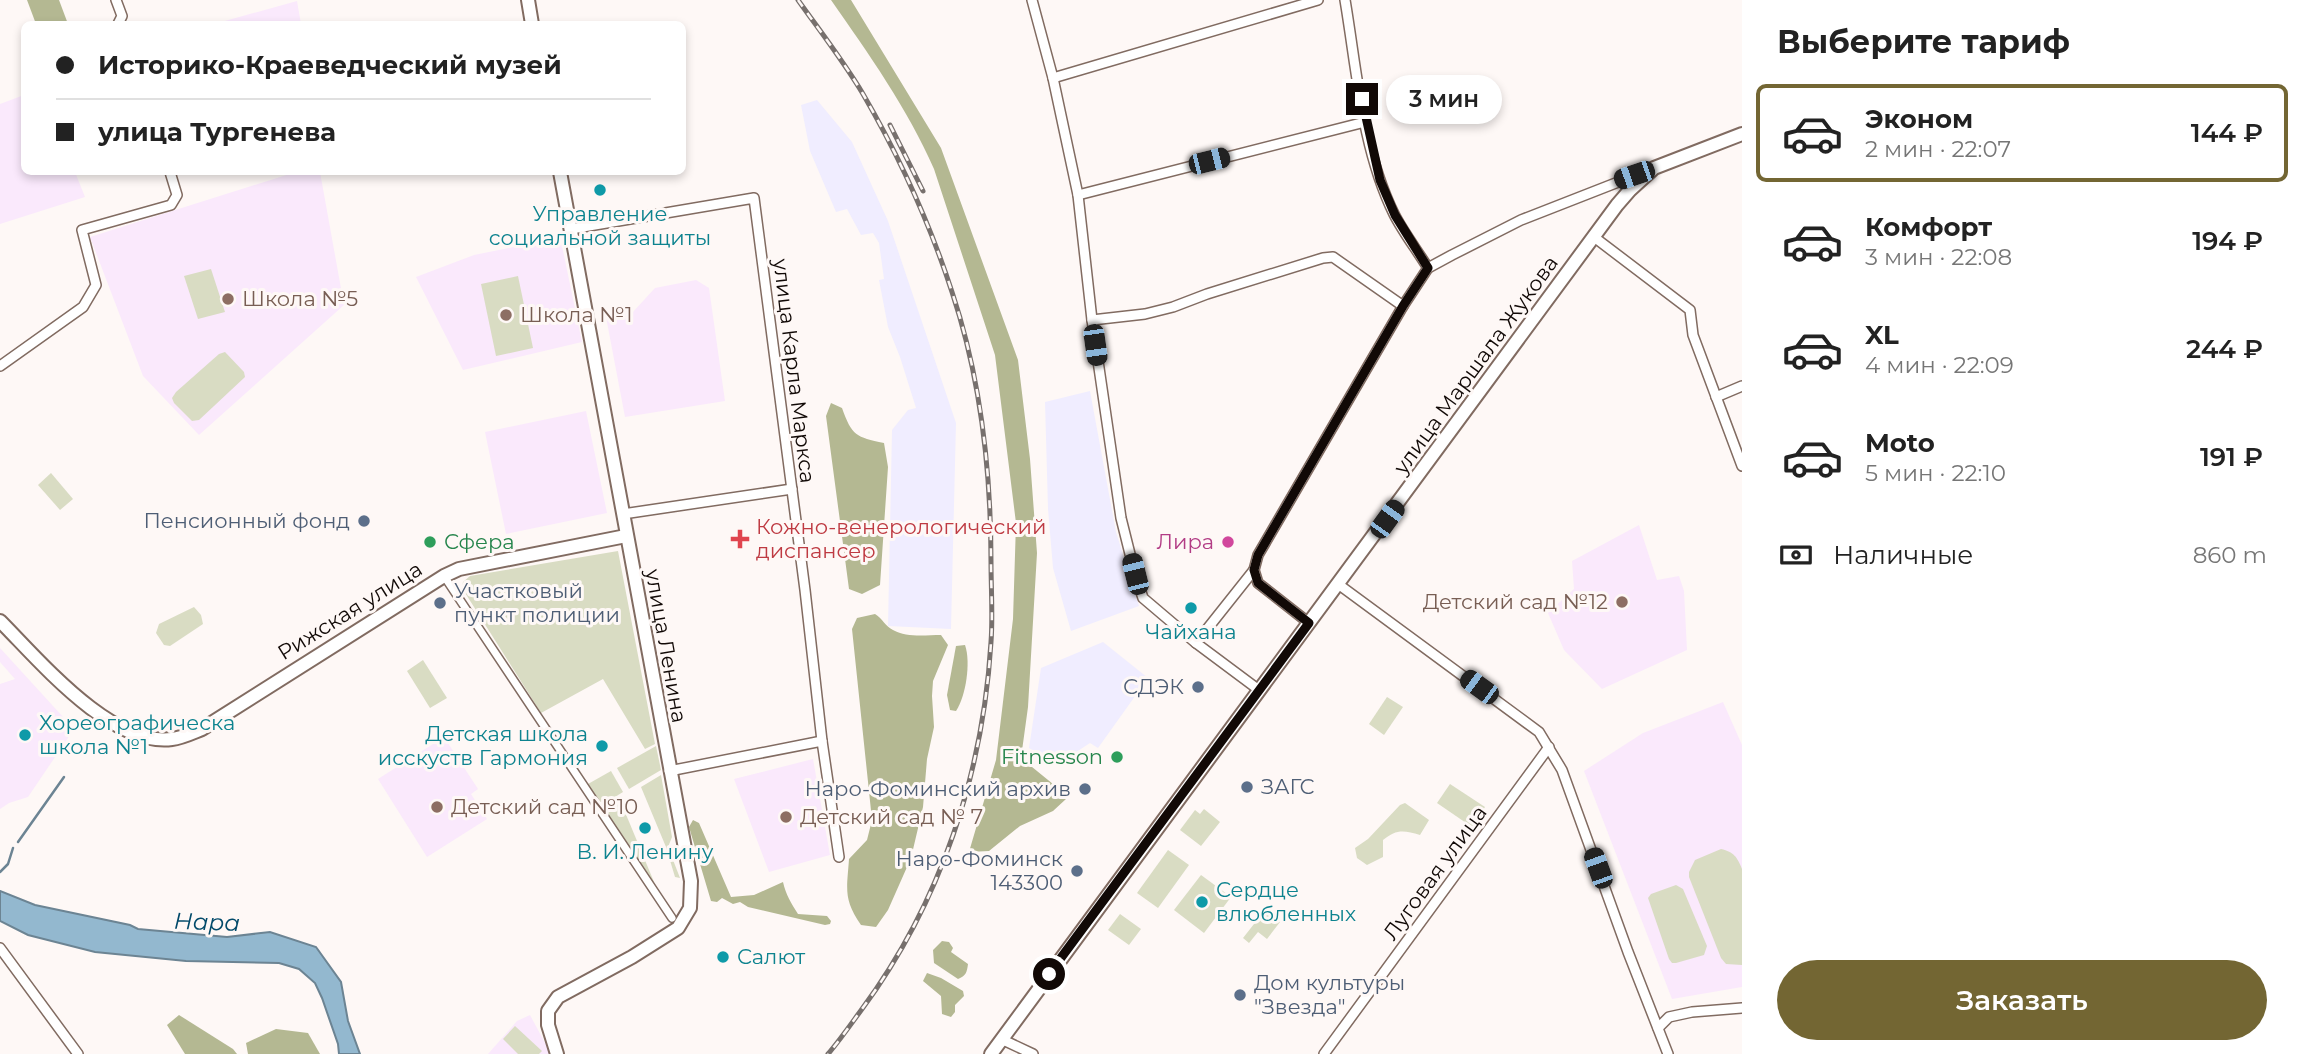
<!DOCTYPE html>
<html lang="ru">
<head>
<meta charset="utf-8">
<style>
  body { margin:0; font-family:Montserrat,sans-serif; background:#f6f6f6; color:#222; height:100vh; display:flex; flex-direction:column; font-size:26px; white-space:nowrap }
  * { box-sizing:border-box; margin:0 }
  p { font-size:23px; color:#767676 }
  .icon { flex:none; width:38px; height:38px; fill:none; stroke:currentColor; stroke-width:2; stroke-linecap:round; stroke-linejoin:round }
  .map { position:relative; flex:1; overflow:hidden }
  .side { display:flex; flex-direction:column; background:#fff; width:560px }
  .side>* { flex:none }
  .hud { position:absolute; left:21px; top:21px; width:665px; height:154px; border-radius:10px; box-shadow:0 4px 10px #0003; display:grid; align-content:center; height:154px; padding:0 35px; background:#fff }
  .end { position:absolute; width:32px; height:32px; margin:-16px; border:9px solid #110906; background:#fff; box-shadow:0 0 0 4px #fff }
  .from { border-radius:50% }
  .bubble { position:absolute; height:49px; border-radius:24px; background:#fff; box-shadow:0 4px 10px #0003; font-size:23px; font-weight:600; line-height:49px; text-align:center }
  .car { position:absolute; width:21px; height:42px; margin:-21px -10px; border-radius:9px; box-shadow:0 0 5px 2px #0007; background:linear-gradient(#222 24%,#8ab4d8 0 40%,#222 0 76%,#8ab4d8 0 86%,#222 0) }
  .hud b { display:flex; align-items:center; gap:24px; height:66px; font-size:26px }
  .hud b+b { border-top:2px solid #e0e0e0 }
  .hud i { width:18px; height:18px; background:#222 }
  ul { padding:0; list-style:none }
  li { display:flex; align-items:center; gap:21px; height:98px; margin:0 14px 10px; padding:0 21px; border:4px solid transparent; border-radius:10px }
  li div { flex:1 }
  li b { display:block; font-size:26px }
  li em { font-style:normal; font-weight:600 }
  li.on { border-color:#736633 }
  li>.icon { width:63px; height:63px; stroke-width:1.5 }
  h2 { padding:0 35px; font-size:32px; line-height:84px }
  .pay { display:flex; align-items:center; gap:18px; height:77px; padding:0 35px; font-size:26px }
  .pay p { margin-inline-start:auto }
  .primary-button { display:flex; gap:14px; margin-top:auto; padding:14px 35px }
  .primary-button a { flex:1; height:80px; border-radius:42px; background:#736633; color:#fff; font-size:28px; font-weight:600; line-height:80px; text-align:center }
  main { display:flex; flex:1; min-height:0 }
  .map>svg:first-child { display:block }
</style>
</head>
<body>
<main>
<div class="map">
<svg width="1742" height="1054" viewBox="0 0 1742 1054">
  <rect width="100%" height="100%" fill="#fef8f6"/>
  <!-- industrial -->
  <g fill="#f0edff">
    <path d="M817 100 852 142 888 221 956 423 951 629 888 626 892 430 908 410 916 408 900 357 888 327 879 280 884 279 879 243 873 233 861 235 847 209 836 212 810 151 801 105Z"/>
    <path d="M1090 391 1116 532 1139 606 1071 631 1053 568 1048 509 1045 402Z"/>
    <path d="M1103 642 1148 678 1098 748 1090 743 1058 764 1029 748 1041 668Z"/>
  </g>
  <!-- education -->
  <g fill="#fae9fc">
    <path d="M297 1 301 24H214Z"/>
    <path d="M24 95V172H75L85 197 0 224V104Z"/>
    <path d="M296 172H320L344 305 199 435 143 376 90 237Z"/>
    <path d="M561 241 582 342 463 370 416 277 474 255 518 246 523 245 524 248Z"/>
    <path d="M696 280 709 288 725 401 625 417 606 317 633 312 655 288Z"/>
    <path d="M586 411 607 513 506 534 485 432Z"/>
    <path d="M1639 525 1657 580 1679 576 1684 591 1687 650 1602 689 1564 650 1548 613 1574 589 1572 561Z"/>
    <path d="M0 648 74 729 28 797 9 803 0 809V684L15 679 0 662Z"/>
    <path d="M1723 702 1742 745V987L1672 999 1584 771 1643 733Z"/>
    <path d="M444 737 478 789 471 794 487 819 427 857 378 779Z"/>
    <path d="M813 759 830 855 769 872 734 779Z"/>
    <path d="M530 1015 551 1054H488L517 1021Z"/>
  </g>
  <!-- green -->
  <g fill="#d9dcc3">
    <path d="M211 269 225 312 198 319 184 276Z"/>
    <path d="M518 276 533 348 496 356 481 284Z"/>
    <path d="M225 352 244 372 245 377 199 420 192 421 174 403 172 398 176 392 219 354Z"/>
    <path d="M51 473 73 499 60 510 38 485Z"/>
    <path d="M618 551 655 744 645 749 603 679 541 713 462 588 463 582 470 576Z"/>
    <path d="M194 607 201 615 203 624 170 646 164 645 156 633 159 624Z"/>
    <path d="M423 660 447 698 430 708 407 671Z"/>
    <path d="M1387 697 1403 707 1384 735 1369 724Z"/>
    <path d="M656 746 661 770 629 789 617 768Z"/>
    <path d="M611 771 623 792 602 805 588 784Z"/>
    <path d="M661 775 672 837 668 847 680 878 675 877 666 847 641 787Z"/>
    <path d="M1450 784 1485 807 1472 827 1437 803Z"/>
    <path d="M620 800 659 894 605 810Z"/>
    <path d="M1405 803 1429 820 1420 835C1404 830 1396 829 1383 840V857L1367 865 1357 858 1355 848 1368 839 1400 805Z"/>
    <path d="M1204 809 1220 822 1201 846 1180 830 1195 810 1200 814Z"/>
    <path d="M1721 849C1734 852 1737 857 1742 869V965L1726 964 1721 958 1689 877V872L1695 860Z"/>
    <path d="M1168 850 1189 865 1158 908 1137 893Z"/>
    <path d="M1201 875 1231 897 1204 933 1174 910Z"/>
    <path d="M1676 885 1683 889 1707 946 1704 955 1676 963H1672L1669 959 1648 898 1651 894Z"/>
    <path d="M1265 910 1280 922 1267 939 1258 932 1249 943 1243 938Z"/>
    <path d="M1120 914 1141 929 1129 945 1108 930Z"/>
    <path d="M515 1026 542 1051 539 1054H518L503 1039Z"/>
  </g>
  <!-- forest -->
  <g fill="#b4b892">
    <path d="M27 0H59L68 24H36Z"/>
    <path d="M831 0H851L941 148 1018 360 1030 459 1037 553 1028 707 1021 758 1064 793 1066 799 1053 811 1020 826 989 851 969 852 996 760 1013 619 1016 523 995 355 934 169C908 109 868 53 831 0Z"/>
    <path d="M831 403 842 408C852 436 856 437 884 443L888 467 880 585 862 594 849 589 826 416Z"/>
    <path d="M875 614C882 618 886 627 893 630 907 638 926 635 941 635L948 645 933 681 932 696 934 727 927 759 923 807 911 858 888 910 876 927 861 925C843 899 847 889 849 859L867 840 872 820 852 629 857 618Z"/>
    <path d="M965 645C971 662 966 696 956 711L950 710 947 695 956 646Z"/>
    <path d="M693 820 699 823 731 897 754 895 783 882C786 895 791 903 798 914L827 916 831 921 830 924 825 925 748 907 740 902 733 904 722 898 717 902 711 901 689 827Z"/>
    <path d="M942 941 949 942 953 948 951 952 968 964C967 972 966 976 958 979L934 963 933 950Z"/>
    <path d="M927 973 941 978 963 991 964 996 955 1005V1012L951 1017 942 1014 941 996 923 981Z"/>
    <path d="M179 1015 233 1049 237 1054H185L167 1025Z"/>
    <path d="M276 1029 308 1033 320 1054H248L246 1043Z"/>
  </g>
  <!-- water -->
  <path fill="#93b8cf" stroke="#6c8493" stroke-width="2" d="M0 891 35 905 130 925 138 929 227 937 270 932 316 947 341 982 348 1021 360 1054H339L338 1044 322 998 315 983 299 969 279 963 186 961 95 952 28 935 0 921Z"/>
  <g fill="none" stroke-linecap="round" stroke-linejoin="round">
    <!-- stream -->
    <g stroke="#6c8493" stroke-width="2.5">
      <path d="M18 842 64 777"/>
      <path d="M0 872 8 864 13 848"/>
    </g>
    <defs>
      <path id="pedestrian" d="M444 576 672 918"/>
      <g id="minor">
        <path d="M116 0 122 16 118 24"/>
        <path d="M1032 0 1053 78 1078 195 1092 320 1121 518 1135 574 1143 598 1196 643 1259 690"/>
        <path d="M1345 0C1357 71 1362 149 1394 214 1403 232 1417 250 1428 268"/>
        <path d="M1053 78 1318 0"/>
        <path d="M1078 195 1365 122"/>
        <path d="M571 229 754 198 805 590 822 741 839 857"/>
        <path d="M1594 237 1690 310 1693 335 1742 466"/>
        <path d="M1092 320 1145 314 1173 307 1207 294 1323 258 1333 257 1403 306"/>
        <path d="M0 366 83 307 96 285 82 230 171 205 177 195 170 172"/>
        <path d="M1716 397 1742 386"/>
        <path d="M623 514 792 489"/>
        <path d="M1338 584 1539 732 1562 770 1628 952 1668 1054"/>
        <path d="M1309 623 1258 583 1254 570 1258 555 1403 306 1428 268 1452 255 1521 220 1649 170"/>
        <path d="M1196 643 1254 570"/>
        <path d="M669 771 822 741"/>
        <path d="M0 948 78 1054"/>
        <path d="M1658 1028 1669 1017 1692 1012 1742 1008"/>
        <path d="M1001 1039 1033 1054"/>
        <path d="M1324 1054 1549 747"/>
      </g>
      <g id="tertiary">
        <path d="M528 0 532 24"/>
        <path d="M0 621C39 660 111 747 172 739 182 738 192 733 202 729L444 576 459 569 626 536"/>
        <path d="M557 1054 548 1025V1011L558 997 632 957 678 928 690 908 691 881 560 172"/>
      </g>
      <path id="secondary" d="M991 1054 1617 205 1630 190 1654 168 1742 134"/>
    </defs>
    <!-- pedestrian casing -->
    <use href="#pedestrian" stroke="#816b61" stroke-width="10"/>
    <!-- minor casing -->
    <use href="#minor" stroke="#816b61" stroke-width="12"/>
    <!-- tertiary casing -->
    <use href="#tertiary" stroke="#816b61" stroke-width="16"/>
    <!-- secondary casing -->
    <use href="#secondary" stroke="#816b61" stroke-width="16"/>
    <!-- pedestrian -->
    <use href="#pedestrian" stroke="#fff" stroke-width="7"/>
    <!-- minor -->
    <use href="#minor" stroke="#fff" stroke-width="9"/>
    <!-- tertiary -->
    <use href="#tertiary" stroke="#fff" stroke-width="12"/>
    <!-- secondary -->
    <use href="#secondary" stroke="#fff" stroke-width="12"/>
    <defs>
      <g id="rail">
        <path d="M798 0C820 31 844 62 863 94 899 156 930 224 952 292 981 379 991 471 991 562 991 589 993 616 991 642 983 774 941 902 862 1009 851 1024 840 1040 828 1054"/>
        <path d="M890 125 923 191"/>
      </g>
    </defs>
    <!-- rail casing -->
    <use href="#rail" stroke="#77706d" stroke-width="5"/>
    <!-- rail -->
    <use href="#rail" stroke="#fef8f6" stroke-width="2.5" stroke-dasharray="8" stroke-linecap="butt"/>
  </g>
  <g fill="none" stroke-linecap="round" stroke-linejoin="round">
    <!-- route -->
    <path stroke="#110906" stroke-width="9" d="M1049 974 1309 623 1258 583 1254 570 1258 555 1403 306 1428 268 1395 215 1380 180 1362 99"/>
  </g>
  <!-- markers -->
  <g fill="#0f9aa8" stroke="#fef8f6" stroke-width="2.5">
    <circle cx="600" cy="190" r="7"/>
    <circle cx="1191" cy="608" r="7"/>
    <circle cx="25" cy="735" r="7"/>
    <circle cx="602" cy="746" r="7"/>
    <circle cx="645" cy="828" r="7"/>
    <circle cx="1202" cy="902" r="7"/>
    <circle cx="723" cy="957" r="7"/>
  </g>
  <g fill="#8d6e63" stroke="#fef8f6" stroke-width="2.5">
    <circle cx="228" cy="299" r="7"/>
    <circle cx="506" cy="315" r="7"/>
    <circle cx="1622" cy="602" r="7"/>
    <circle cx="437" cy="807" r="7"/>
    <circle cx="786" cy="817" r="7"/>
  </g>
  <g fill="#5c6f8a" stroke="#fef8f6" stroke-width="2.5">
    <circle cx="364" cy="521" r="7"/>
    <circle cx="440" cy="603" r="7"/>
    <circle cx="1198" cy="687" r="7"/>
    <circle cx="1247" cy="787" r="7"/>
    <circle cx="1085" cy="789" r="7"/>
    <circle cx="1077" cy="871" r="7"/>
    <circle cx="1240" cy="995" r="7"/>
  </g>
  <path fill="#e0444e" stroke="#fef8f6" stroke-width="2.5" d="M736.5 528.5h7v7h7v7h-7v7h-7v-7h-7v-7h7z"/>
  <g fill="#2e9e5b" stroke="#fef8f6" stroke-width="2.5">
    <circle cx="430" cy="542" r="7"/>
    <circle cx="1117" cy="757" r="7"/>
  </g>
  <circle fill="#d1479c" stroke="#fef8f6" stroke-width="2.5" cx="1228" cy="542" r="7"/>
  <g text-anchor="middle" stroke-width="6" stroke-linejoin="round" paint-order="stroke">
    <!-- culture labels -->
    <g font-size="21" fill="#0d838f" stroke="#fef8f6">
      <text x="600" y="221">Управление<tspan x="600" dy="24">социальной защиты</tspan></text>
      <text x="1191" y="639">Чайхана</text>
      <text x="39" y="730" text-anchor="start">Хореографическа<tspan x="39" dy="24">школа №1</tspan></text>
      <text x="588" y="741" text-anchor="end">Детская школа<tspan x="588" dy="24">исскуств Гармония</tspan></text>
      <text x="645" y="859">В. И. Ленину</text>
      <text x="1216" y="897" text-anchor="start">Сердце<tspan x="1216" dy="24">влюбленных</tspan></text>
      <text x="737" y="964" text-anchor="start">Салют</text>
    </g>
    <!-- education labels -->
    <g font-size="21" fill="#785e54" stroke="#fef8f6" text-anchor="start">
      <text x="242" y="306">Школа №5</text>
      <text x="520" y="322">Школа №1</text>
      <text x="1608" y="609" text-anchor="end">Детский сад №12</text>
      <text x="451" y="814">Детский сад №10</text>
      <text x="800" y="824">Детский сад № 7</text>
    </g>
    <!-- street labels -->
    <g font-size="21" fill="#110906" stroke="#fef8f6">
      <text transform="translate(1476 365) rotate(-54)" y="7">улица Маршала Жукова</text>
      <text transform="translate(794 371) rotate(83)" y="7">улица Карла Маркса</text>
      <text transform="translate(350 611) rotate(-32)" y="7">Рижская улица</text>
      <text transform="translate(666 646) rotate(80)" y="7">улица Ленина</text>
      <text transform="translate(1435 873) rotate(-54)" y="7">Луговая улица</text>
    </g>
    <!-- service labels -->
    <g font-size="21" fill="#4e5e75" stroke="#fef8f6" text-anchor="end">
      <text x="350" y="528">Пенсионный фонд</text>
      <text x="454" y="598" text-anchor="start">Участковый<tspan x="454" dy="24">пункт полиции</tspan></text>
      <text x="1184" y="694">СДЭК</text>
      <text x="1261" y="794" text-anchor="start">ЗАГС</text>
      <text x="1071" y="796">Наро-Фоминский архив</text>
      <text x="1063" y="866">Наро-Фоминск<tspan x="1063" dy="24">143300</tspan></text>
      <text x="1254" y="990" text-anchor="start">Дом культуры<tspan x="1254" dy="24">"Звезда"</tspan></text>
    </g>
    <!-- health labels -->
    <g font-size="21" fill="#be3a42" stroke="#fef8f6" text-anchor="start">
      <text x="756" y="534">Кожно-венерологический<tspan x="756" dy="24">диспансер</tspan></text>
    </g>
    <!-- leisure labels -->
    <g font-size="21" fill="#27864d" stroke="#fef8f6" text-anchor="start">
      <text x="444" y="549">Сфера</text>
      <text x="1103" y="764" text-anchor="end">Fitnesson</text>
    </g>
    <!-- hotel labels -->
    <g font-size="21" fill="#b23c85" stroke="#fef8f6" text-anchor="end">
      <text x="1214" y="549">Лира</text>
    </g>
    <!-- water labels -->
    <g font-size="23" font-style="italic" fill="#024a6a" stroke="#fef8f6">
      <text transform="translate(207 922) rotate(2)" y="8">Нара</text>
    </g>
  </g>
</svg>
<i class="end from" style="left:1049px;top:974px"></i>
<i class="end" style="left:1362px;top:99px"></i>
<div class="bubble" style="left:1386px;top:75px;width:116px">3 мин</div>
<i class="car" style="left:1209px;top:161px;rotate:76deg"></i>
<i class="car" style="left:1634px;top:175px;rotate:251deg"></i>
<i class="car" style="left:1095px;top:345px;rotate:172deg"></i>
<i class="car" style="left:1387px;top:519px;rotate:36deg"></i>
<i class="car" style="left:1135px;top:574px;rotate:346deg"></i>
<i class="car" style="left:1479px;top:687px;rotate:306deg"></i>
<i class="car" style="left:1598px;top:868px;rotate:340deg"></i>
<div class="hud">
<b><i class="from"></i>Историко-Краеведческий музей</b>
<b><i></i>улица Тургенева</b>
</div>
</div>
<section class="side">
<h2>Выберите тариф</h2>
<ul>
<li class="on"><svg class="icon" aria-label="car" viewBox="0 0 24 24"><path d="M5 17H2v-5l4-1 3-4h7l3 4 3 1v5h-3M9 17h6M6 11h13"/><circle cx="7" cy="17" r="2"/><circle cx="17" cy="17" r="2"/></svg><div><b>Эконом</b><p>2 мин · 22:07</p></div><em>144 ₽</em></li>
<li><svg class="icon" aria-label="car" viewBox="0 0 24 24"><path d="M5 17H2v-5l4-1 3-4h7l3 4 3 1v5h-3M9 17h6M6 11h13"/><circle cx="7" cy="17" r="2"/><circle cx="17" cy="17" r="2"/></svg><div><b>Комфорт</b><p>3 мин · 22:08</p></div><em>194 ₽</em></li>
<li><svg class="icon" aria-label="car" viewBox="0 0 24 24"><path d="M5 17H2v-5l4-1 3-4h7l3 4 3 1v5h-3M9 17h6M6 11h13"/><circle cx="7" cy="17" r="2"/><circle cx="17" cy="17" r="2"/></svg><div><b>XL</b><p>4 мин · 22:09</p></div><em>244 ₽</em></li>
<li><svg class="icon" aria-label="car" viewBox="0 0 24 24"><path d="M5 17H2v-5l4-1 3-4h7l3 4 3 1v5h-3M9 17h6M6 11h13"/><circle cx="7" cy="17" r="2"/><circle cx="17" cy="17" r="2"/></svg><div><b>Moto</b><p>5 мин · 22:10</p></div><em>191 ₽</em></li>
</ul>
<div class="pay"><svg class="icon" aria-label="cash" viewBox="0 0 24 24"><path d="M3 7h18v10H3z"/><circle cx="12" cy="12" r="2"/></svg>Наличные<p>860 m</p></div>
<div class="primary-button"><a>Заказать</a></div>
</section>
</main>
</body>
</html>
